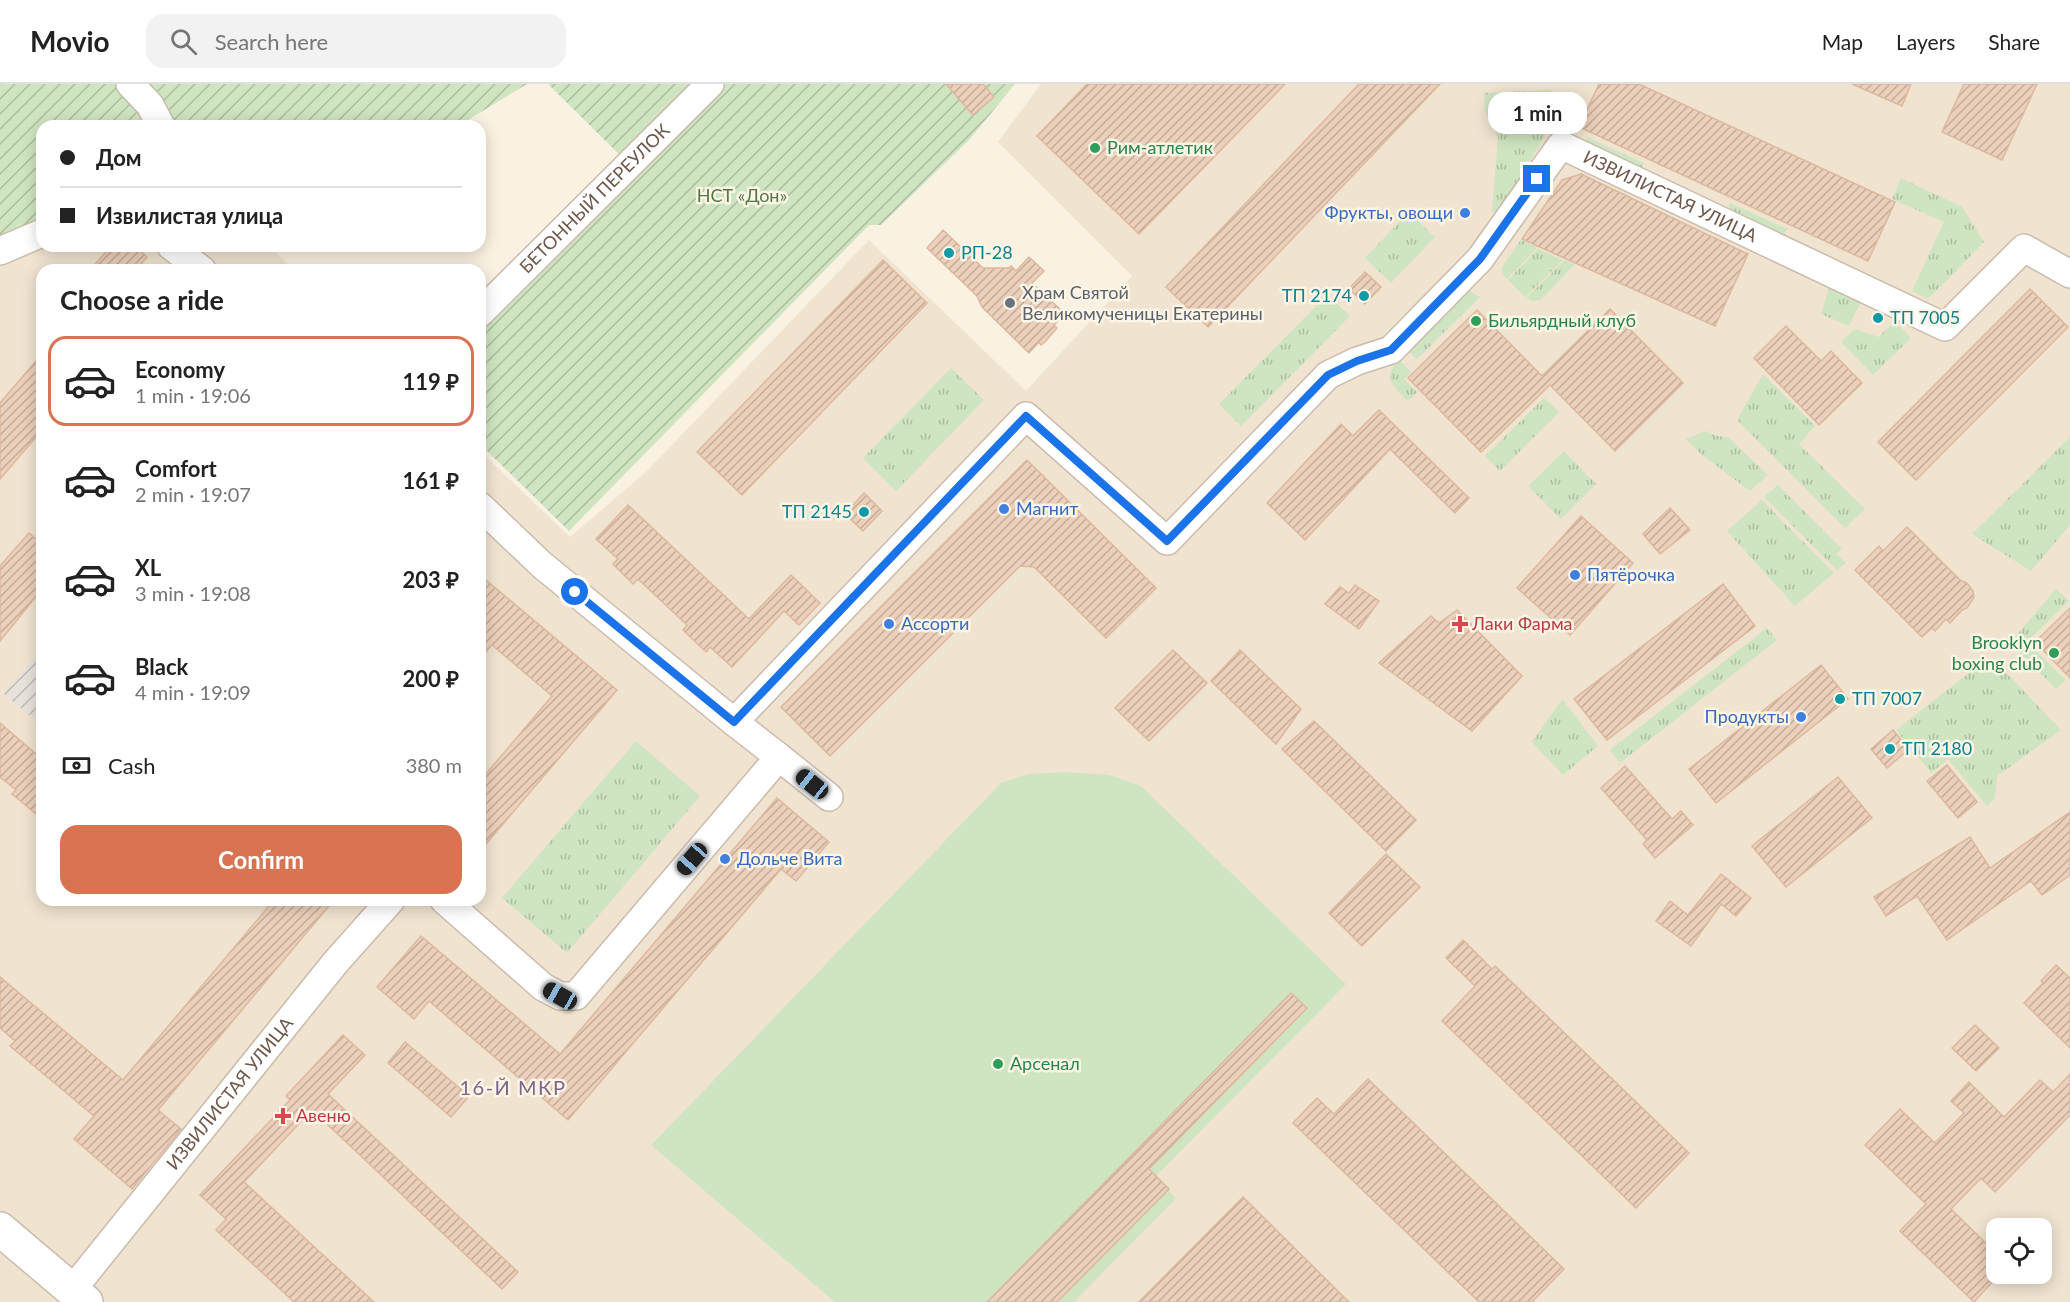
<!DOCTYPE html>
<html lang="en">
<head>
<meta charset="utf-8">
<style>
  body { margin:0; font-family:Lato,sans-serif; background:#f2f2f2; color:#222; height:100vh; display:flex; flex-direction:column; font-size:22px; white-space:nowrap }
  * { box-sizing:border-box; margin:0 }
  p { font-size:20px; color:#767676 }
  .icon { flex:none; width:33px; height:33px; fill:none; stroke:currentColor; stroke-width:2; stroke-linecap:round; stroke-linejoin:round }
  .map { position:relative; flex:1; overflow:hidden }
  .details { position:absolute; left:36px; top:180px; width:450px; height:642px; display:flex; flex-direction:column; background:#fff; border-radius:18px; box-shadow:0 3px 15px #0003 }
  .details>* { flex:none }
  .top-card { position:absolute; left:36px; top:36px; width:450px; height:132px; border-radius:18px; box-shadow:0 3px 15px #0003; display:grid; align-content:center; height:132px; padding:0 24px; background:#fff }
  .buttons { position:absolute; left:1986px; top:1134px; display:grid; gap:12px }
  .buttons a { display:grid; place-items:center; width:66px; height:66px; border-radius:12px; background:#fff; box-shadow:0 3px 15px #0003; font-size:30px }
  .end { position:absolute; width:27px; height:27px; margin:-14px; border:8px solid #1a73e8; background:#fff; box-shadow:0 0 0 3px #fff }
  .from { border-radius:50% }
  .bubble { position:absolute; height:42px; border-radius:18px; background:#fff; box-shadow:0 3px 15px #0003; font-size:20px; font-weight:700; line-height:42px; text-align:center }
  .car { position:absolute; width:18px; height:36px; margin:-18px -9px; border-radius:8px; box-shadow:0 0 4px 2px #0007; background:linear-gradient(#222 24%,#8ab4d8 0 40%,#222 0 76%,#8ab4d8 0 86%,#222 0) }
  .top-card b { display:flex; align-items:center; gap:21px; height:57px; font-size:22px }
  .top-card b+b { border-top:2px solid #e0e0e0 }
  .top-card i { width:15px; height:15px; background:#222 }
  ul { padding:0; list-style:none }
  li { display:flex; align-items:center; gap:18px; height:90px; margin:0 12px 9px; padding:0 12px; border:3px solid transparent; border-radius:18px }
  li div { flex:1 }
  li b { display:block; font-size:22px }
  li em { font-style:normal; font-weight:700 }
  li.selected { border-color:#d87451 }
  li>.icon { width:54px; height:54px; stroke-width:1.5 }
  h2 { padding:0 24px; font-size:27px; line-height:72px }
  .pay { display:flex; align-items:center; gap:15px; height:66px; padding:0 24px; font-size:22px }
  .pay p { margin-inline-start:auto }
  .action { display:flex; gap:12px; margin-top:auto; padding:12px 24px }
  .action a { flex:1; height:69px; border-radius:18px; background:#d87451; color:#fff; font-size:24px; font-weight:700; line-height:69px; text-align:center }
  header { display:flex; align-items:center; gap:36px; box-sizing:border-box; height:84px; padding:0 30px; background:#fff; border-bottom:2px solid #e0e0e0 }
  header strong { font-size:28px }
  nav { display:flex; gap:33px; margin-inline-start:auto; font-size:21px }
  .search { width:420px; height:54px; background:#f2f2f2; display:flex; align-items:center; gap:15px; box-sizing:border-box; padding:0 21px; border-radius:18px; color:#767676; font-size:22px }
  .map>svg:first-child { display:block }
</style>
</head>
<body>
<header>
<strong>Movio</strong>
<div class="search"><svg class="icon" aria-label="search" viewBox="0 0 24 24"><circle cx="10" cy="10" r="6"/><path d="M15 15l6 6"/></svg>Search here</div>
<nav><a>Map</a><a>Layers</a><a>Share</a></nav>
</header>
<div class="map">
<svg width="2070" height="1218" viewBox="0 0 2070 1218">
  <defs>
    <pattern id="industrial-furrows" width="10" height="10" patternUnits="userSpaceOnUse" patternTransform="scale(1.5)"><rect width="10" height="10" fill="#e8e2dc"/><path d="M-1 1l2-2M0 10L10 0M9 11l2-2" fill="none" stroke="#c0bab4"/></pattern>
    <pattern id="grass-tufts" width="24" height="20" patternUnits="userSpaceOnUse" patternTransform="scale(1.5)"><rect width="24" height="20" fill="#cfe5c1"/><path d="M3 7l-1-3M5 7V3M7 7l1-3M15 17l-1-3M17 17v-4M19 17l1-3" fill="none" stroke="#acbc9f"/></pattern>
    <pattern id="garden-furrows" width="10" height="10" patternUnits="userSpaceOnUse" patternTransform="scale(1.5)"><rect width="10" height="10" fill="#cfe5c1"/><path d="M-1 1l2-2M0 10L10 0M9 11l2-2" fill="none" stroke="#acbc9f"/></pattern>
    <pattern id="building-hatch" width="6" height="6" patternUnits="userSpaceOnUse" patternTransform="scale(1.5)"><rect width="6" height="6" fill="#ecd0bb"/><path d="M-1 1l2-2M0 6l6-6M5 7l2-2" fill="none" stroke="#c3ac9a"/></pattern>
  </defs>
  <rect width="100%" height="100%" fill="#f9f1e1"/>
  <!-- residential -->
  <g fill="#f0e3d0" fill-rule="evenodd">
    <path d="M1041 0H2070V1218H101L0 1132V181L42 161 269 162 294 186H42V816H480V367L570 453 647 387 869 156 1026 307 1132 192 998 58ZM1996 1144H2042V1190H1996Z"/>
    <path d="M0 1160 67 1218H0Z"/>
  </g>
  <!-- industrial -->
  <path fill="url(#industrial-furrows)" d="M42 564V642L4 610Z"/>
  <!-- grass -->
  <g fill="url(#grass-tufts)">
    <path d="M1550 6 1552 40 1498 131 1492 127 1498 53 1485 26 1484 9Z"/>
    <path d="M1587 53 1644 79 1640 87 1584 61Z"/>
    <path d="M1901 94 1962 123 1984 158 1928 215 1912 207 1944 138 1892 115Z"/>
    <path d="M1730 119 1787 145 1784 153 1727 127Z"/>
    <path d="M1409 128 1435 153 1391 199 1365 174Z"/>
    <path d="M1521 156 1538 163 1507 195 1502 190V183Z"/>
    <path d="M1538 165 1563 176 1525 213 1508 196Z"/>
    <path d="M1565 176 1575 180 1541 216 1532 217 1526 214Z"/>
    <path d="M1831 197 1864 212 1849 242 1821 230Z"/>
    <path d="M1470 207 1480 213 1417 275 1408 267 1464 210Z"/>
    <path d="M1327 211 1350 232 1241 342 1219 320Z"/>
    <path d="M1895 237 1911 254 1873 291 1841 258 1854 245 1879 253Z"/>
    <path d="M1399 276 1411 288 1404 295 1417 308 1408 317C1394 303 1381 294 1399 276Z"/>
    <path d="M951 284 984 316 896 407 863 374Z"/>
    <path d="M1763 290 1815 342 1799 360 1865 425 1845 444 1737 336Z"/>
    <path d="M1544 314 1559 328 1500 387 1485 372Z"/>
    <path d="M1706 347 1718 352 1728 353 1768 391 1750 407 1702 371 1686 355Z"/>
    <path d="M2070 353V441L2031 487 1972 450Z"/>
    <path d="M1564 367 1596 400 1561 435 1528 402Z"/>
    <path d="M1778 401 1842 465 1836 470 1846 479 1837 486 1764 413Z"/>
    <path d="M1762 416 1834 489 1795 522 1727 447Z"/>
    <path d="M2056 505 2069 517 2027 558 2066 596 2056 605 2014 562 2015 553Z"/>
    <path d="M1767 544 1777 556 1620 679 1610 666Z"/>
    <path d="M1996 578 2061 646 1997 692 1995 714 1987 722 1948 675 1931 689 1896 646 1982 579Z"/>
    <path d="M1562 615 1598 662 1563 691 1532 658Z"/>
    <path d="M636 657 700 712 567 869 502 814Z"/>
  </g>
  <!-- garden -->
  <g fill="url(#garden-furrows)">
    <path d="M0 0H527L458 42H42V152L0 174Z"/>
    <path d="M548 0H1015L969 56 881 141H869L569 447 480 360V242L634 85Z"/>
  </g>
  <!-- pitch -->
  <path fill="#cfe5c1" d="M1067 688 1109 691 1141 702 1346 900 1155 1093 1176 1114 1074 1218H835L651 1061 1001 699 1028 690Z"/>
  <!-- building -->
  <g fill="url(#building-hatch)" stroke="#ddb89d" stroke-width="1.5">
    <path d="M946 0H983L994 13 973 31Z"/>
    <path d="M1087 0H1285L1139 150 1037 52Z"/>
    <path d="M1359 0H1440L1208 243 1166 203Z"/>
    <path d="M1599 0H1639L1895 118 1868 177 1579 43Z"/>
    <path d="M1852 0H1911L1902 22Z"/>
    <path d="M1964 0H2037L2002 76 1942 48Z"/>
    <path d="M1581 90 1748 170 1715 242 1522 155 1562 96Z"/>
    <path d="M943 146 983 184H1009L1011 182 1016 187 1029 173 1044 187 1032 199 1065 230 1054 241 1057 244 1045 258 1041 261 1039 258 1029 269 982 223 977 212 927 164Z"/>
    <path d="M111 162H135L147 173 136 186H90Z"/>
    <path d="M883 176 927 219 742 411 697 368Z"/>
    <path d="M1365 188 1381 203 1365 220 1349 205Z"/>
    <path d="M2030 205 2068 243 1916 396 1878 358Z"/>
    <path d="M1610 225 1683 299 1615 367 1550 301 1481 368 1408 294 1477 226 1542 292Z"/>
    <path d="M1786 242 1821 277 1831 267 1862 299 1819 341 1754 274Z"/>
    <path d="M42 270V346L0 395V319Z"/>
    <path d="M1379 326 1469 414 1455 429 1390 365 1305 456 1267 419 1341 340 1353 352Z"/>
    <path d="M1027 376 1156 504 1106 554 1034 483 1020 482 830 672 781 623Z"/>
    <path d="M864 409 882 427 863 447 845 430Z"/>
    <path d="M628 421 749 535 791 491 820 519 799 541 784 527 732 583 710 563 706 568 683 546 687 541 638 495 633 500 613 480 618 475 596 455Z"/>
    <path d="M1670 424 1690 446 1660 470 1643 450Z"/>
    <path d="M1581 432 1633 479 1570 551 1517 504Z"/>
    <path d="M1907 443 1960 496 1967 499 1973 507 1974 513 1967 524 1962 526 1950 539 1946 535 1935 547 1932 544 1922 553 1855 486 1879 462 1883 467Z"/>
    <path d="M29 449 42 460V505L0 557V482Z"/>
    <path d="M480 491 617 606 480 767V697L552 612 492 561 480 574Z"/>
    <path d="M1723 500 1755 542 1607 656 1574 615Z"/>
    <path d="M1355 501 1379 517 1359 545 1325 520 1340 503 1349 509Z"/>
    <path d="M2070 524V594L2035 558Z"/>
    <path d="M1457 526 1522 592 1472 647 1379 579 1431 532 1439 539Z"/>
    <path d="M1173 566 1207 599 1149 657 1115 624Z"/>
    <path d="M1240 566 1301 625 1276 660 1211 597Z"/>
    <path d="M1821 581 1848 615 1716 719 1689 685Z"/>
    <path d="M1314 637 1416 736 1386 767 1282 665Z"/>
    <path d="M0 639 42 675V735L12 710 16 706 0 693Z"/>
    <path d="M1893 646 1909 665 1887 684 1871 665Z"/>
    <path d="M1947 681 1977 718 1958 734 1927 697Z"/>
    <path d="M1625 682 1672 735 1681 727 1693 741 1655 774 1643 760 1647 756 1601 704Z"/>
    <path d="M1838 693 1872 734 1786 803 1752 762Z"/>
    <path d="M777 714 829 758 796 797 781 785 568 1036 429 917 414 935 377 903 421 852 560 970Z"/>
    <path d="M2070 728V791L2042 811 2031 797 1947 856 1917 812 1886 832 1874 813 1970 753 1990 784Z"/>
    <path d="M1386 770 1420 803 1362 862 1329 829Z"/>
    <path d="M1721 790 1751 814 1736 832 1721 820 1691 862 1656 837 1670 817 1688 831Z"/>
    <path d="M274 816H334L158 1026 181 1045 132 1105 74 1055 94 1032 10 962 15 957 0 944V893L123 996Z"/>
    <path d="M1463 856 1492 885 1495 882 1689 1069 1636 1124 1442 937 1475 902 1446 874Z"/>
    <path d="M2056 881 2070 894V964L2024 919 2043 899 2041 897Z"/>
    <path d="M1291 909 1307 924 1149 1085 1169 1105 1057 1218H987Z"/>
    <path d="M1975 941 1999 964 1976 987 1952 964Z"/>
    <path d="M343 951 365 971 328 1010 518 1188 502 1205 312 1026 244 1098 374 1218H294L216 1146 226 1135 200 1111 290 1016 286 1012Z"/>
    <path d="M405 958 469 1012 451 1033 388 979Z"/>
    <path d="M2070 990V1031L1995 1108 1981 1094 1951 1125 1996 1169V1194L1974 1218 1900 1147 1926 1120 1865 1061 1900 1025 1935 1059 1964 1029 1951 1017 1969 998 2004 1033 2040 996 2053 1008Z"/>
    <path d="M1368 995 1564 1185 1532 1218H1479L1293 1039 1317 1014 1334 1030Z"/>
    <path d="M1243 1113 1349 1218H1139Z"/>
  </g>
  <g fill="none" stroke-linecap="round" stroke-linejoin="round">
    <defs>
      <g id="minor">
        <path d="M130 0 150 21 161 42"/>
        <path d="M171 162 202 186"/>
        <path d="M0 167 42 149"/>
        <path id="s1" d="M480 229 710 0"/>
        <path d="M480 422 542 481 734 638"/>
        <path d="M779 673 829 713"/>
        <path id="s2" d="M444 816 543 903 560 912H576L779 673 734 638 1026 332 1167 457 1328 291 1357 277 1391 266 1480 175 1561 61 1945 243 2024 164 2070 190"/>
        <path id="s3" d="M72 1206 335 879 391 816"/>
      </g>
      <path id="tertiary" d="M0 1145 86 1218"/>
    </defs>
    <!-- minor casing -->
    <use href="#minor" stroke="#cbbbac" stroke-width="30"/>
    <!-- tertiary casing -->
    <use href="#tertiary" stroke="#cbbbac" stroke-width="36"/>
    <!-- minor -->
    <use href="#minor" stroke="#fff" stroke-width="27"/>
    <!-- tertiary -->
    <use href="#tertiary" stroke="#fff" stroke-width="33"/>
  </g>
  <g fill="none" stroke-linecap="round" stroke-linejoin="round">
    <!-- route -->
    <path stroke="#1a73e8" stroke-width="8" d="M575 508 734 638 1026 332 1167 457 1328 291 1357 277 1391 266 1480 175 1537 95"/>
  </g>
  <!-- markers -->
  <g fill="#2e9e5b" stroke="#fdf5e6" stroke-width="2">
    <circle cx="1095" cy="64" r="6"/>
    <circle cx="1476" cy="237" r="6"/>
    <circle cx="2054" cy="569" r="6"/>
    <circle cx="998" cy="980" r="6"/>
  </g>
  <g fill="#3f7fe0" stroke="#fdf5e6" stroke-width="2">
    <circle cx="1465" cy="129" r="6"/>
    <circle cx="1004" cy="425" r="6"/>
    <circle cx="1575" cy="491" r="6"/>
    <circle cx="889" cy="540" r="6"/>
    <circle cx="1801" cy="633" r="6"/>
    <circle cx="725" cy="775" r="6"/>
  </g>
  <g fill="#0f9aa8" stroke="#fdf5e6" stroke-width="2">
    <circle cx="949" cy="169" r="6"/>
    <circle cx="1364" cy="212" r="6"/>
    <circle cx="1878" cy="234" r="6"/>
    <circle cx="864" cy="428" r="6"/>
    <circle cx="1840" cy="615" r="6"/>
    <circle cx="1890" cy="665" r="6"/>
  </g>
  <circle fill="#6b7280" stroke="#fdf5e6" stroke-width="2" cx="1010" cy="219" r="6"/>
  <g fill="#e0444e" stroke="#fdf5e6" stroke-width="2">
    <path d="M1457 531h6v6h6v6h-6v6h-6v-6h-6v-6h6z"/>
    <path d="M280 1023h6v6h6v6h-6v6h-6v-6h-6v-6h6z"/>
  </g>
  <g text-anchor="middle" stroke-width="5" stroke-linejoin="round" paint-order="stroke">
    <!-- leisure labels -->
    <g font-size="18" fill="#27864d" stroke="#fdf5e6" text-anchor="start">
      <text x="1107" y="70">Рим-атлетик</text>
      <text x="1488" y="243">Бильярдный клуб</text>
      <text x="2042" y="565" text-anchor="end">Brooklyn<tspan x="2042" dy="21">boxing club</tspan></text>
      <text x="1010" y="986">Арсенал</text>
    </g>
    <!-- park labels -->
    <g font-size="18" fill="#547847" stroke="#fdf5e6">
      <text x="742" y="118">НСТ «Дон»</text>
    </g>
    <!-- street labels -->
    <g font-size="18" fill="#6e584b" stroke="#fdf5e6">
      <text dy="6" stroke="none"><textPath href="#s2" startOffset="1836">ИЗВИЛИСТАЯ УЛИЦА</textPath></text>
      <text dy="6" stroke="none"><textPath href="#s1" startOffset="162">БЕТОННЫЙ ПЕРЕУЛОК</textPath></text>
      <text dy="6" stroke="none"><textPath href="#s3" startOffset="252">ИЗВИЛИСТАЯ УЛИЦА</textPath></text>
    </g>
    <!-- shop labels -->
    <g font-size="18" fill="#366cbe" stroke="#fdf5e6" text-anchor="start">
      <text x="1453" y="135" text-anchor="end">Фрукты, овощи</text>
      <text x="1016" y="431">Магнит</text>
      <text x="1587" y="497">Пятёрочка</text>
      <text x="901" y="546">Ассорти</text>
      <text x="1789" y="639" text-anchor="end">Продукты</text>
      <text x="737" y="781">Дольче Вита</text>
    </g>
    <!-- culture labels -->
    <g font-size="18" fill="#0d838f" stroke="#fdf5e6" text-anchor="start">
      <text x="961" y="175">РП-28</text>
      <text x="1352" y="218" text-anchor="end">ТП 2174</text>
      <text x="1890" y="240">ТП 7005</text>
      <text x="852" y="434" text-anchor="end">ТП 2145</text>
      <text x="1852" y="621">ТП 7007</text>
      <text x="1902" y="671">ТП 2180</text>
    </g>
    <!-- worship labels -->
    <g font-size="18" fill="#5b616d" stroke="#fdf5e6" text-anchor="start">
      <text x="1022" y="215">Храм Святой<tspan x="1022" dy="21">Великомученицы Екатерины</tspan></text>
    </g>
    <!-- health labels -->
    <g font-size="18" fill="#be3a42" stroke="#fdf5e6" text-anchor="start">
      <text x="1472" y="546">Лаки Фарма</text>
      <text x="296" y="1038">Авеню</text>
    </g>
    <!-- neighbourhood labels -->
    <g font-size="20" letter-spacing="1.5" fill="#7e638b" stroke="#fdf5e6">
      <text x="513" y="1011">16-Й МКР</text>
    </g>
  </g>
</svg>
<div class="buttons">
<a><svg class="icon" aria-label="locate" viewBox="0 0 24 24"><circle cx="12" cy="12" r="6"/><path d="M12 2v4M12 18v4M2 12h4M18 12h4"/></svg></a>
</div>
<i class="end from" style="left:575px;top:508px"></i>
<i class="end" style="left:1537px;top:95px"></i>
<div class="bubble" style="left:1488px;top:8px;width:99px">1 min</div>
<i class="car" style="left:812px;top:700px;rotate:309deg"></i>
<i class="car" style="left:692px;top:775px;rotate:221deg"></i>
<i class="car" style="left:560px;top:912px;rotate:299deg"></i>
<div class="top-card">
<b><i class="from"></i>Дом</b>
<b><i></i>Извилистая улица</b>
</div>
<section class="details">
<h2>Choose a ride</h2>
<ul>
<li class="selected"><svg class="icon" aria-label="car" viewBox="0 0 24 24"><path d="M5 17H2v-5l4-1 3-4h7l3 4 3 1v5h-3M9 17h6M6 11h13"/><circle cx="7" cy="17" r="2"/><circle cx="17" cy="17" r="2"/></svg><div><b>Economy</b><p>1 min · 19:06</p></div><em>119 ₽</em></li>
<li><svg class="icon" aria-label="car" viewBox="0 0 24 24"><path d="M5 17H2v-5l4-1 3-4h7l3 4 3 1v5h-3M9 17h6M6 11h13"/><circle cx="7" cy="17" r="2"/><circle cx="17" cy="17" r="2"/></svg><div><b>Comfort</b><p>2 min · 19:07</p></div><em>161 ₽</em></li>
<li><svg class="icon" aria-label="car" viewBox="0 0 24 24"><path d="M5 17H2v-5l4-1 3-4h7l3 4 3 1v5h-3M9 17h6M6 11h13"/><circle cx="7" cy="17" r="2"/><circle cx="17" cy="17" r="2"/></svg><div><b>XL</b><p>3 min · 19:08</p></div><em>203 ₽</em></li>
<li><svg class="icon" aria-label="car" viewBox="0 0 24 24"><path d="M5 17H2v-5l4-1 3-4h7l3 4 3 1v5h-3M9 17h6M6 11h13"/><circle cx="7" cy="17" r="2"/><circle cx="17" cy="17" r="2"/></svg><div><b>Black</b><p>4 min · 19:09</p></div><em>200 ₽</em></li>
</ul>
<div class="pay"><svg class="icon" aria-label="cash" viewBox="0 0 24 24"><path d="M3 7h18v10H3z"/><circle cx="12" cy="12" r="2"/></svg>Cash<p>380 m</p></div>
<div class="action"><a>Confirm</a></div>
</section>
</div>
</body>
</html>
